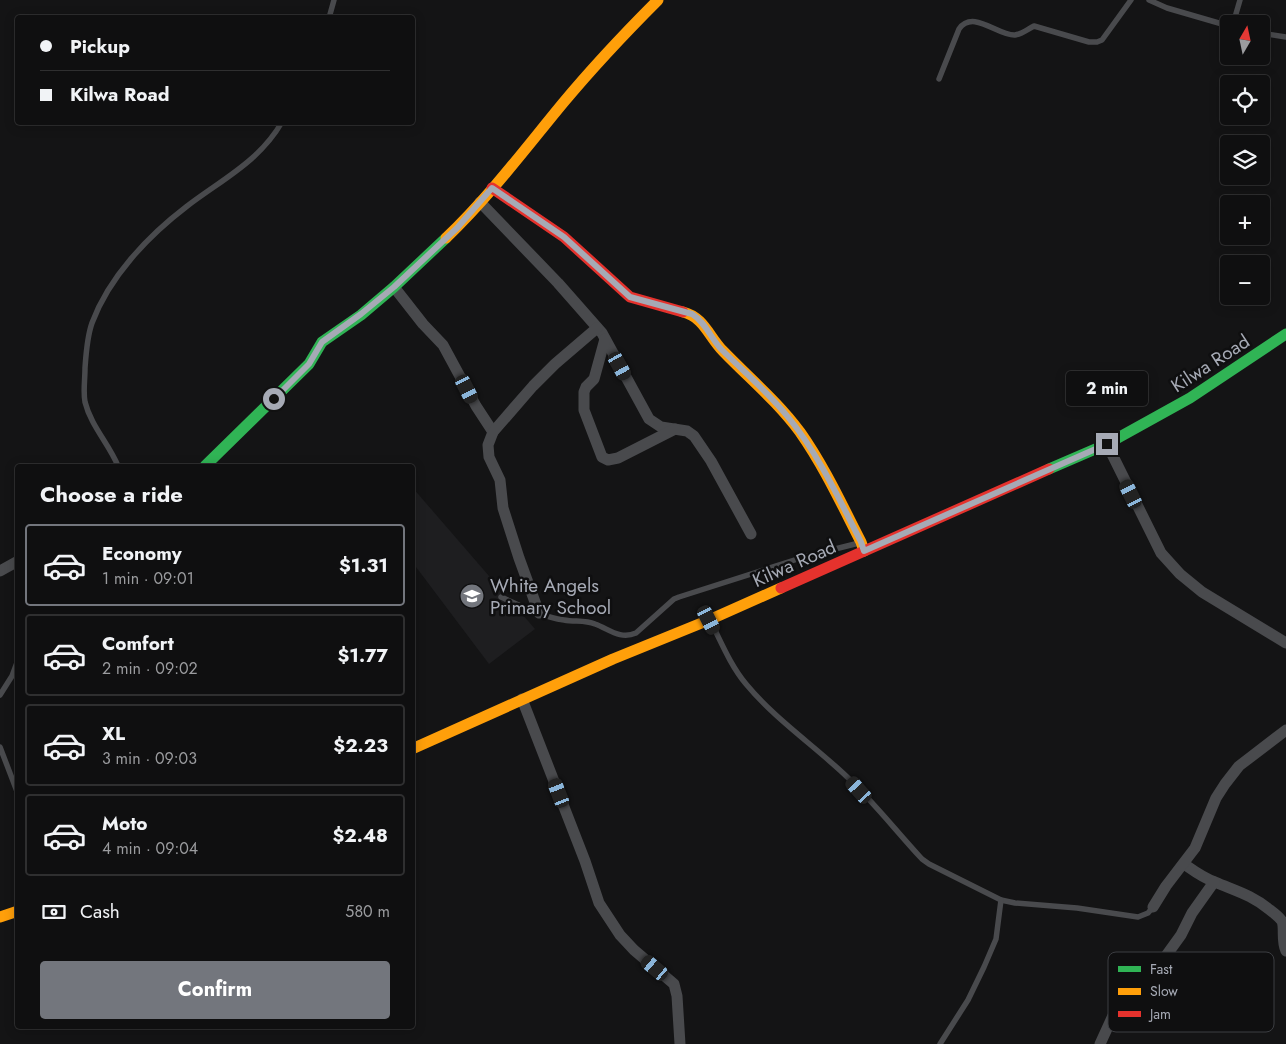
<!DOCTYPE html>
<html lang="en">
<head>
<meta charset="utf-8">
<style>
  body { margin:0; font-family:Jost,sans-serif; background:#1d1d1e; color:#f1f3f6; height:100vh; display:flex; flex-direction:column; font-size:19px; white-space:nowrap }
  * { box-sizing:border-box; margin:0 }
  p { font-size:16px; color:#9b9c9f }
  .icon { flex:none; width:28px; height:28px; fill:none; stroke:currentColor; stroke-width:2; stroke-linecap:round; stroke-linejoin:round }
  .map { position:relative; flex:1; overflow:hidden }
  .panel { position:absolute; left:15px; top:464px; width:400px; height:565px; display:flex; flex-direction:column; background:#0f0f10; border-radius:5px; box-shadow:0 2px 12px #0003,0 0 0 1px #2f2f30 }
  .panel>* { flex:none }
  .top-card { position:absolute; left:15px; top:15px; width:400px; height:110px; border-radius:5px; box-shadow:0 2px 12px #0003,0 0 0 1px #2f2f30; display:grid; align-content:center; height:110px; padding:0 25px; background:#0f0f10 }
  .needle { width:32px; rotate:9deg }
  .controls { position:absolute; left:1220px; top:15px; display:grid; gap:10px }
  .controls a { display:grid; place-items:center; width:50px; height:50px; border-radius:5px; background:#0f0f10; box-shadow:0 2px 12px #0003,0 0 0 1px #2f2f30; font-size:25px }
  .end { position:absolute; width:22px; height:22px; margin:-11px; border:6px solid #a6aab5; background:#111; box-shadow:0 0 0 2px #111 }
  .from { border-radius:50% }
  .bubble { position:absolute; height:35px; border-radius:5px; background:#0f0f10; box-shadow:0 2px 12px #0003,0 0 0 1px #2f2f30; font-size:16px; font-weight:700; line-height:35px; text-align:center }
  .car { position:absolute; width:15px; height:30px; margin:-15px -8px; border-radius:6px; box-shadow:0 0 4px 1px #0007; background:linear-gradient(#222 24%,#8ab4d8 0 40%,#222 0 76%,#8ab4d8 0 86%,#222 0) }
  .top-card b { display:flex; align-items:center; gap:18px; height:48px; font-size:19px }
  .top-card b+b { border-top:1px solid #2f2f30 }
  .top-card i { width:12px; height:12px; background:#f1f3f6 }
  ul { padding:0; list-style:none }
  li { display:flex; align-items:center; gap:15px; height:82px; margin:0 10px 8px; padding:0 15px; border:2px solid #2f2f30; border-radius:5px }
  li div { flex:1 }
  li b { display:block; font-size:19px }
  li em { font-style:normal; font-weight:700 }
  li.selected { border-color:#73767d }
  li>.icon { width:45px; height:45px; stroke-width:1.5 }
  h2 { padding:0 25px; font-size:22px; line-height:60px }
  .pay { display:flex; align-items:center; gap:12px; height:55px; padding:0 25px; font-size:19px }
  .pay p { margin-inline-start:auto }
  .primary-button { display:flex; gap:10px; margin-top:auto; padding:10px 25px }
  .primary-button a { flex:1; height:58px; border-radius:5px; background:#73767d; color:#fff; font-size:20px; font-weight:700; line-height:58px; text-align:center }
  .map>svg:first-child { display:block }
</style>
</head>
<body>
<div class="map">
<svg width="1286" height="1044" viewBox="0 0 1286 1044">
  <rect width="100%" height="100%" fill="#141415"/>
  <!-- built -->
  <path fill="#1e1e20" d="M412 487 535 629 489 664 413 563Z"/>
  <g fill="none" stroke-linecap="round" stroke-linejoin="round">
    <!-- lane -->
    <g stroke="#494a4d" stroke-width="5.5">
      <path d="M1149 0 1167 8 1229 26"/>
      <path d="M329 18 334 0"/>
      <path d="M1233 24 1240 0"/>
      <path d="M1261 33 1286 37"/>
      <path d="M939 79 959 29C973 9 998 36 1015 35 1022 34 1028 29 1034 26L1089 42H1097L1102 40 1131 0"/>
      <path d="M118 466C109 444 91 426 85 402 83 392 85 380 85 368 86 354 87 337 92 323 109 277 148 236 186 207 221 180 259 162 282 122"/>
      <path d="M501 597C521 606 542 617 564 620 575 622 585 620 595 624 609 629 620 640 636 633L674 599 679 597 807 556 859 543"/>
      <path d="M712 624C722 644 731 666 746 684 774 718 812 744 844 774 872 800 896 831 922 859L929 864 1001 900 1015 903 1077 908 1138 917 1148 913 1153 907"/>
      <path d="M0 695 12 676 18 660"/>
      <path d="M0 747 18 794"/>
      <path d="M940 1044 968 1000 984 967 996 939 1001 900"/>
    </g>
    <!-- street -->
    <g stroke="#494a4d" stroke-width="11">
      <path d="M480 202 558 283 602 333 649 419 661 427 687 431 694 436 711 461 751 534"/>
      <path d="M394 287 423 324 443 345 476 406 493 432"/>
      <path d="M605 339 594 379 586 387 584 392V410L602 457 608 460 618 458 675 429"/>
      <path d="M1107 444 1161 553 1180 574 1202 592 1286 643"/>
      <path d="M0 571 18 561"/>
      <path d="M539 613 519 558 503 508 500 480 489 457 488 445 493 432 533 386 555 364 597 328"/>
      <path d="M522 699 585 861 599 903 620 935 634 950 674 984 677 996 680 1044"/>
      <path d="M1184 864C1194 871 1203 878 1215 882 1236 891 1252 895 1270 910 1274 913 1279 917 1282 921 1285 928 1281 940 1286 951"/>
      <path d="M1153 907 1166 886 1195 848 1216 798 1225 784 1239 766 1286 730"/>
      <path d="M1100 1044 1116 1009 1155 971 1181 935 1192 913 1214 882"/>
    </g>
    <!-- fast -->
    <g stroke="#30b455" stroke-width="11">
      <path d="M205 466 309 364 322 342 361 315 394 287 446 238"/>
      <path d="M1049 469 1107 444 1190 398 1286 334"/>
    </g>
    <!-- slow -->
    <g stroke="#ff9f0a" stroke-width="11">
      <path d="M446 238C489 197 525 149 563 103 593 67 625 33 658 0"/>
      <path d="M683 312C704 317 709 337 723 351 749 378 777 401 800 432 824 466 842 505 861 542L864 551"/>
      <path d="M412 749 613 659 709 620 781 588"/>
      <path d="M0 917 18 911"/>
    </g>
    <!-- jam -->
    <g stroke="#e5322d" stroke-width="11">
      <path d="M492 188 564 237 630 297 683 312"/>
      <path d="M781 588 1049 469"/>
    </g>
  </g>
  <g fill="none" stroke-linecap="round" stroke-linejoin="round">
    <!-- route -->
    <path stroke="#a6aab5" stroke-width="6" d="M274 399 309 364 322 342 361 314 394 287 457 228 492 188 564 237 630 297 692 314C705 322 711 338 721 349 743 371 768 392 788 417 818 453 840 501 861 542L864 551 1107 444"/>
  </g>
  <!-- icons -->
  <defs>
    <symbol id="school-disc" viewBox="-11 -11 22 22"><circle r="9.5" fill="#73767d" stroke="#0f0f10"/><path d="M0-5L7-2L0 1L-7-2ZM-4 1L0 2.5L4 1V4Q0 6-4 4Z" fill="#fff"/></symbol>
  </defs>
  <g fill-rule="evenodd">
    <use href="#school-disc" x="458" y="582" width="28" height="28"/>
  </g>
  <g text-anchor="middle" stroke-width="5" stroke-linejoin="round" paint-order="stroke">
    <!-- street labels -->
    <g font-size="19" fill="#a6aab5" stroke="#0f0f10">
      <text transform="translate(1210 363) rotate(-33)" y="7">Kilwa Road</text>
      <text transform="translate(794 563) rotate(-24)" y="7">Kilwa Road</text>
    </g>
    <!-- poi labels -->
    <g font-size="19" fill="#a6aab5" stroke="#0f0f10" text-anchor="start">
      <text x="490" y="592">White Angels<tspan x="490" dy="22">Primary School</tspan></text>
    </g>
  </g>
  <!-- legend -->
  <rect x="1108" y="952" width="166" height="80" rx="8" fill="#0f0f10" stroke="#3c3e42" stroke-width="1"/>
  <rect x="1118" y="966" width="23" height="6" fill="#30b455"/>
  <rect x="1118" y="988" width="23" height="7" fill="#ff9f0a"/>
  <rect x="1118" y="1011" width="23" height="6" fill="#e5322d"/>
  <g font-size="14" fill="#a6aab5">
    <text x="1150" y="974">Fast</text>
    <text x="1150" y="996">Slow</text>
    <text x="1150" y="1019">Jam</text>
  </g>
</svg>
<div class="controls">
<a><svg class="needle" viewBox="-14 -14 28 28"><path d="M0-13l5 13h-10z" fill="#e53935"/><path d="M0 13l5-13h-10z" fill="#9b9c9f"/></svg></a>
<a><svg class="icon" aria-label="locate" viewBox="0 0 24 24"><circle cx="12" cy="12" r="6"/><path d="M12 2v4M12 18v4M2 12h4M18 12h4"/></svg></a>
<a><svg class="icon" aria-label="layers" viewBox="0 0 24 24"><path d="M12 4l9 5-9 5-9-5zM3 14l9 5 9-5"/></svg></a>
<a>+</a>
<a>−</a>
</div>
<i class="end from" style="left:274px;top:399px"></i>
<i class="end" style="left:1107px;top:444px"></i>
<div class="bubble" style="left:1066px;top:371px;width:82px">2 min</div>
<i class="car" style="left:620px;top:366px;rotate:151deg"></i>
<i class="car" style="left:467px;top:389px;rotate:153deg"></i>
<i class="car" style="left:1131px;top:494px;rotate:334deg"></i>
<i class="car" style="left:709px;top:620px;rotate:153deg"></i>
<i class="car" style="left:859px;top:790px;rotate:318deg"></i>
<i class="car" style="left:559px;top:793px;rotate:339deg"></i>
<i class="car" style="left:655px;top:968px;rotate:310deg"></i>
<div class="top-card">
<b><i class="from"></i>Pickup</b>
<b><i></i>Kilwa Road</b>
</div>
<section class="panel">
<h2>Choose a ride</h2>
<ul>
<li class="selected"><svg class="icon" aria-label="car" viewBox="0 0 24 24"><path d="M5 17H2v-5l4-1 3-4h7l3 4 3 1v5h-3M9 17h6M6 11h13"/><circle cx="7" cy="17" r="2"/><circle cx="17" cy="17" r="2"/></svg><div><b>Economy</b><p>1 min · 09:01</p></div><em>$1.31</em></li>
<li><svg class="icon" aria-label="car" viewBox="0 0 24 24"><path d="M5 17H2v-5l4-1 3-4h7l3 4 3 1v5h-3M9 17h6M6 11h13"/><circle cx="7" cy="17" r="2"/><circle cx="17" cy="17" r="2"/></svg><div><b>Comfort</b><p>2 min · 09:02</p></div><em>$1.77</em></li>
<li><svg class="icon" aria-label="car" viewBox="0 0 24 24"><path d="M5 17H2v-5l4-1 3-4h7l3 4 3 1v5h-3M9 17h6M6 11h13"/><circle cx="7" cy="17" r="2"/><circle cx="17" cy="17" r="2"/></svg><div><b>XL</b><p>3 min · 09:03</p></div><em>$2.23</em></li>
<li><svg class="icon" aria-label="car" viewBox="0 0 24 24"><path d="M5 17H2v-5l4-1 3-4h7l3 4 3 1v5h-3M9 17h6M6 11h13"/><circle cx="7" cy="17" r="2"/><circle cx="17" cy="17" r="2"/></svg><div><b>Moto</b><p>4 min · 09:04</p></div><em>$2.48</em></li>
</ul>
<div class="pay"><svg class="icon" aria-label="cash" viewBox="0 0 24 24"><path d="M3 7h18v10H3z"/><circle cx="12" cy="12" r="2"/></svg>Cash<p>580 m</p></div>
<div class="primary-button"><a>Confirm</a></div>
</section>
</div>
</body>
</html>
